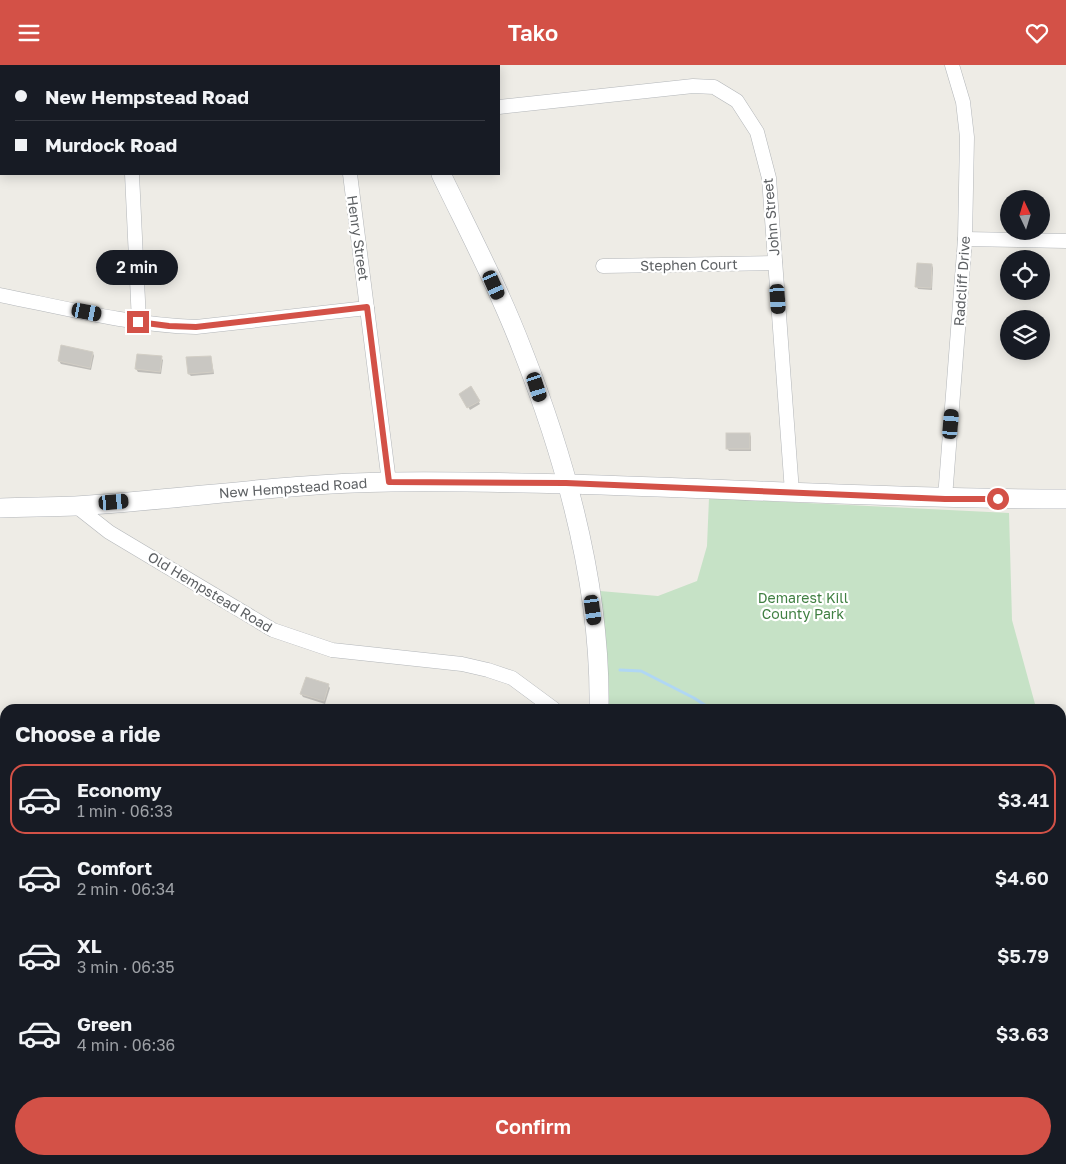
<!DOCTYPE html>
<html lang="en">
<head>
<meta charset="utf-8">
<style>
  body { margin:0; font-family:"Golos Text",sans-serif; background:#242831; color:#f1f3f6; height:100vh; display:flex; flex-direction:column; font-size:19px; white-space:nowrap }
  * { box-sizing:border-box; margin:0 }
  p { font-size:16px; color:#9ea1a6 }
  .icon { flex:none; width:28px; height:28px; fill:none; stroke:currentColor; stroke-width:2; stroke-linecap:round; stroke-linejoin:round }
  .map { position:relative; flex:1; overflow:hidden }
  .drawer { position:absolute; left:0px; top:639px; width:1066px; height:461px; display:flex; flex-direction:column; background:#171b24; border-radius:15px 15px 0 0; box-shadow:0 2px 12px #0003 }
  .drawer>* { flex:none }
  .hud { position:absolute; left:0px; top:0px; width:500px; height:110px; box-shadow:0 2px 12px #0003; display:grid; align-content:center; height:110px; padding:0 15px; background:#171b24 }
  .needle { width:32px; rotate:356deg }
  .controls { position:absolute; left:1000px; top:125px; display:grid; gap:10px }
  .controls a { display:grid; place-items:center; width:50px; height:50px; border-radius:50%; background:#171b24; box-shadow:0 2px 12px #0003; font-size:25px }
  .end { position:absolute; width:22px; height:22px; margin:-11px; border:6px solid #d35147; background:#fff; box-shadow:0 0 0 2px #fff }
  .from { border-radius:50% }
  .bubble { position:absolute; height:35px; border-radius:18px; background:#171b24; box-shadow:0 2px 12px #0003; font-size:16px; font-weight:600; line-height:35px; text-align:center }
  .car { position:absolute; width:15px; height:30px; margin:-15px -8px; border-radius:6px; box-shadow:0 0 4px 1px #0007; background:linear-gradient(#222 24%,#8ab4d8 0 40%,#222 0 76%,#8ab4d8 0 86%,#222 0) }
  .hud b { display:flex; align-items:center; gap:18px; height:48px; font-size:19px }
  .hud b+b { border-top:1px solid #363941 }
  .hud i { width:12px; height:12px; background:#f1f3f6 }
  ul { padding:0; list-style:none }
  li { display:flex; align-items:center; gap:15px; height:70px; margin:0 10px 8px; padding:0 5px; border:2px solid transparent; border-radius:15px }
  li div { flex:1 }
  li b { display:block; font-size:19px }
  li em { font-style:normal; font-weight:600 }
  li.selected { border-color:#d35147 }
  li>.icon { width:45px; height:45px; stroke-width:1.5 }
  h2 { padding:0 15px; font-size:22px; line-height:60px }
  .cta { display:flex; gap:10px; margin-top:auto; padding:10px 15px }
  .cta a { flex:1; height:58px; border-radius:30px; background:#d35147; color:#fff; font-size:20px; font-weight:600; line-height:58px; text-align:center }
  header { display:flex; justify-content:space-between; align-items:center; height:65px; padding:0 15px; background:#d35147; color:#fff; font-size:22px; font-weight:600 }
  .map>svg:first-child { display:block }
</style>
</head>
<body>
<header><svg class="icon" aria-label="menu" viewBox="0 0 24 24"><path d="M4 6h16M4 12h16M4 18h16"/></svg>Tako<svg class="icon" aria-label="heart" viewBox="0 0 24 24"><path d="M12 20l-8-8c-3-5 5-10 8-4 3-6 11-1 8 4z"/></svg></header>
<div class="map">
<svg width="1066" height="1099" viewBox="0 0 1066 1099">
  <rect width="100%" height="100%" fill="#eeece6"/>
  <!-- green -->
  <g fill="#c6e2c6">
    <path d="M709 433 1009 448 1012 555 1035 639 1038 644H600V526L658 531 697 516 707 481Z"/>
    <path d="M1061 677 1066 684V988L1061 990Z"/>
  </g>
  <!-- shadow -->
  <g fill="#0003">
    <path d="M932 200 933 203 932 225 918 224 917 222Z"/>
    <path d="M93 288 94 291 91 305 61 299 59 296Z"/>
    <path d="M211 292 214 309 191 311 189 309Z"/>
    <path d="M161 293 163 295 161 309 138 307 136 304Z"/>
    <path d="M471 323 480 339 470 345 461 329Z"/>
    <path d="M750 369 751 372V386H729L727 383Z"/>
    <path d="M328 620 330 623 325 639 303 632 301 629Z"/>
  </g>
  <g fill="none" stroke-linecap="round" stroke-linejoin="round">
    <!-- stream -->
    <g stroke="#b0d7f4" stroke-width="3">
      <path d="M620 605 641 606 694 633 711 644"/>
      <path d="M1061 802 1066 799"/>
    </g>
  </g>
  <!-- building -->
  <g fill="#c9c7c2" stroke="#d2cec5">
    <path d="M917 198 932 199 931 223 915 222Z"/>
    <path d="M61 280 93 287 90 303 58 296Z"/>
    <path d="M137 289 162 291 160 307 135 304Z"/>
    <path d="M211 291 213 307 188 309 186 292Z"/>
    <path d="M471 321 480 336 467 343 459 329Z"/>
    <rect x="726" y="368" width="24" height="16"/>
    <path d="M306 612 329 619 324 636 300 629Z"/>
  </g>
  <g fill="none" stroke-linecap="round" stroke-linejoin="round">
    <defs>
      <g id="street">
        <path d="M124 0V1"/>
        <path d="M499 42 693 21 714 22 737 36 757 67 769 113 792 427"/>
        <path d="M132 109 139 257"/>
        <path d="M350 109 389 417"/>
        <path d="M965 174 1066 176"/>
        <path d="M603 201 775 198"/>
        <path d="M0 230C65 243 130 260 196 262L367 243"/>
        <path d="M945 433 965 174 967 72 963 37 952 0"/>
        <path d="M76 441 109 467 273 565 332 585 462 599 488 605 512 613 554 644"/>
        <path d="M0 775H5"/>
        <path d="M0 793 5 864"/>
        <path d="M16 1095V1099"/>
        <path d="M785 1095 789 1099"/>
      </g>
      <g id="secondary">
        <path d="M389 0 390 1"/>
        <path d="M441 109C469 167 499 224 522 284 567 398 601 521 599 644"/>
        <path d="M0 443C25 442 50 442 75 441 180 435 285 418 391 417 616 415 841 434 1066 434"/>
        <path d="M598 1099V1095"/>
      </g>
    </defs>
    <!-- street casing -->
    <use href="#street" stroke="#b3b6b9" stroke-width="15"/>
    <!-- secondary casing -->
    <use href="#secondary" stroke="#b2b5b9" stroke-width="20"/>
    <!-- street -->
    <use href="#street" stroke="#fff" stroke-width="14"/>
    <!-- secondary -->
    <use href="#secondary" stroke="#fff" stroke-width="19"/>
  </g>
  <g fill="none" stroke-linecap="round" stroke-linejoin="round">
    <!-- route -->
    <path stroke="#d35147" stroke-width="6" d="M138 257 169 261 196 262 367 242 389 417 566 418 945 434H998"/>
  </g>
  <g text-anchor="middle" stroke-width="4.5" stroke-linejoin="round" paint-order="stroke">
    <!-- street labels -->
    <g font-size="14" fill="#5e6164" stroke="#fff">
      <text transform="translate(771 152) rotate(-95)" y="5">John Street</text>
      <text transform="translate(358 173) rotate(82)" y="5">Henry Street</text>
      <text transform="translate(689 200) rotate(-1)" y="5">Stephen Court</text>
      <text transform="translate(962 216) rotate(-86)" y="5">Radcliff Drive</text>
      <text transform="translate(293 423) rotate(-4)" y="5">New Hempstead Road</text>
      <text transform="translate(210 527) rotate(31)" y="5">Old Hempstead Road</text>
    </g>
    <!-- park labels -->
    <g font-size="14" fill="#418043" stroke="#fff">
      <text x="803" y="538">Demarest Kill<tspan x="803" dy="16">County Park</tspan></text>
    </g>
  </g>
</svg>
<div class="controls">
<a><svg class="needle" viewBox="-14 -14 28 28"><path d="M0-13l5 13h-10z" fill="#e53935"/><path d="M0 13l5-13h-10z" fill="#9ea1a6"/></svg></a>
<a><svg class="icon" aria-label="locate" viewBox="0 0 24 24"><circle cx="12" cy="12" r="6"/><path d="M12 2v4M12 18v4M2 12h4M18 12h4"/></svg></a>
<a><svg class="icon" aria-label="layers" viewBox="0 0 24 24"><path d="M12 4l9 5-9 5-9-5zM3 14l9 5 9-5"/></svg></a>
</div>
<i class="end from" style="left:998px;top:434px"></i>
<i class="end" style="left:138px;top:257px"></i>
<div class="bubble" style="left:96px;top:185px;width:82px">2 min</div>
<i class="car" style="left:494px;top:220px;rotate:156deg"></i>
<i class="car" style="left:778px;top:234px;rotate:176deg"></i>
<i class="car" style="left:87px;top:247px;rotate:101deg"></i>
<i class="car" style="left:537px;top:322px;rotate:162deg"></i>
<i class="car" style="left:951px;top:359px;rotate:5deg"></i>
<i class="car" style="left:114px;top:437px;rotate:85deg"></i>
<i class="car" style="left:593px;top:545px;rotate:172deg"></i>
<div class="hud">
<b><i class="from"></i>New Hempstead Road</b>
<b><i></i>Murdock Road</b>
</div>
<section class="drawer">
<h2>Choose a ride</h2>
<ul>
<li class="selected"><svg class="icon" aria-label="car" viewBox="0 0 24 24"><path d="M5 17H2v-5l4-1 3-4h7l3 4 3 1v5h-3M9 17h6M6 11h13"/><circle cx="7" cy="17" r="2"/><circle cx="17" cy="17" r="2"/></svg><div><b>Economy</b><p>1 min · 06:33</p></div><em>$3.41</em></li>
<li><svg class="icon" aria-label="car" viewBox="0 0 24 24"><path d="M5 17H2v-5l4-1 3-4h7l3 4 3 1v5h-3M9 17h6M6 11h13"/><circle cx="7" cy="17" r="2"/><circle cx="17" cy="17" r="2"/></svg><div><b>Comfort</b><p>2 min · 06:34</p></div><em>$4.60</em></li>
<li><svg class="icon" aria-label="car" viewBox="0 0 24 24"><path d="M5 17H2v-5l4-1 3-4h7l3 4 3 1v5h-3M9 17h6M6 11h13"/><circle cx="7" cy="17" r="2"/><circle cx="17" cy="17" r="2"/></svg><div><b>XL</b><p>3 min · 06:35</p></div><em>$5.79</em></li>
<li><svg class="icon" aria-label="car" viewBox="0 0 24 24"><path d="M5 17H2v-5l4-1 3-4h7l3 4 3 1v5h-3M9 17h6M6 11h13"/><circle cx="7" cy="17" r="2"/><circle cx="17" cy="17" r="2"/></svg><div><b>Green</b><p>4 min · 06:36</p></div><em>$3.63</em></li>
</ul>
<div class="cta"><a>Confirm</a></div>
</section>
</div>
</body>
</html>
